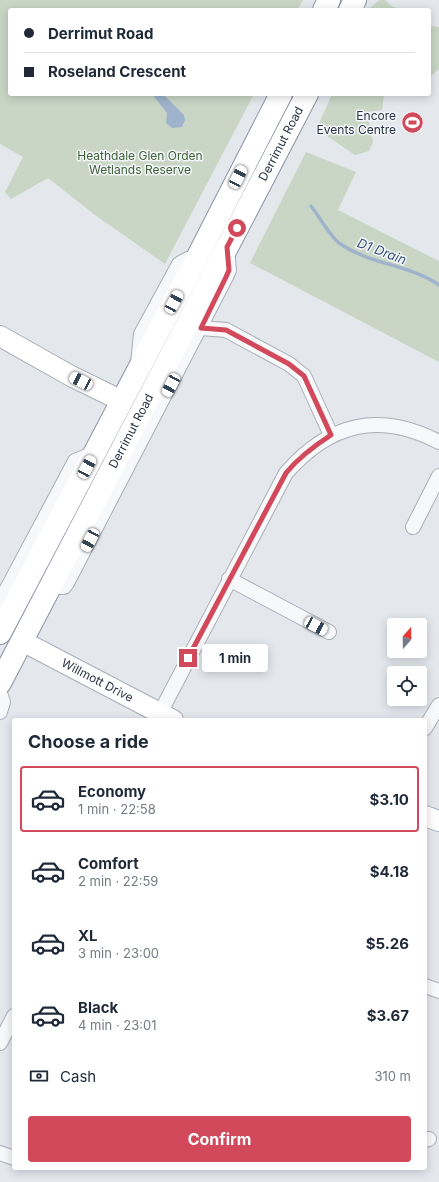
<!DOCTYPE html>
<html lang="en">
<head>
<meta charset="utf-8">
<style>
  body { margin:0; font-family:Inter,sans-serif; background:#f2f2f3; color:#1f2937; height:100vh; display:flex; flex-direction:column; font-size:15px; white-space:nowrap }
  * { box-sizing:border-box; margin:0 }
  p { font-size:13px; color:#747a83 }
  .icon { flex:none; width:22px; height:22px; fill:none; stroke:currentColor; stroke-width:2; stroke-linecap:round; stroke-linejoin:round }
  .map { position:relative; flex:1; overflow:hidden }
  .details { position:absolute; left:12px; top:718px; width:415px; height:452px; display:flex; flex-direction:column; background:#fff; border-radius:4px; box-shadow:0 2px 10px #0003 }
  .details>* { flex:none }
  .guide { position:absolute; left:8px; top:8px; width:423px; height:88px; border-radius:4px; box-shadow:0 2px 10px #0003; display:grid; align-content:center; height:88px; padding:0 16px; background:#fff }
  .needle { width:26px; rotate:20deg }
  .tools { position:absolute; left:387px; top:618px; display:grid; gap:8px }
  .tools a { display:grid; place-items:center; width:40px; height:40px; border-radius:4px; background:#fff; box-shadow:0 2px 10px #0003; font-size:20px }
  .end { position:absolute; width:18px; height:18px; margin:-9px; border:5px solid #d1495b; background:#fff; box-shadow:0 0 0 2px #fff }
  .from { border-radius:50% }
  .bubble { position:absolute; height:28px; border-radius:4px; background:#fff; box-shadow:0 2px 10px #0003; font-size:13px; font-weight:700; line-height:28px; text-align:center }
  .car { position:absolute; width:12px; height:24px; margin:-12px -6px; border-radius:5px; box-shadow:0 0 3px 1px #0007; background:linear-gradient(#fff 24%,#345 0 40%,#fff 0 76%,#345 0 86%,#fff 0) }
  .guide b { display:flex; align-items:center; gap:14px; height:38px; font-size:15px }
  .guide b+b { border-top:1px solid #e0e1e3 }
  .guide i { width:10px; height:10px; background:#1f2937 }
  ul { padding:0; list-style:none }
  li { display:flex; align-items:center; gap:12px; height:66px; margin:0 8px 6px; padding:0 8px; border:2px solid transparent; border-radius:4px }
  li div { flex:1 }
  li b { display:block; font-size:15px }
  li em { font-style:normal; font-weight:700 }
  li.current { border-color:#d1495b }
  li>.icon { width:36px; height:36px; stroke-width:1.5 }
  h2 { padding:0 16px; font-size:18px; line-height:48px }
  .pay { display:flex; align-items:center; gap:10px; height:44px; padding:0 16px; font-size:15px }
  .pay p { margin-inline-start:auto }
  .primary-button { display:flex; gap:8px; margin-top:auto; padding:8px 16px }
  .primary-button a { flex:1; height:46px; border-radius:4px; background:#d1495b; color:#fff; font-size:16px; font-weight:700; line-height:46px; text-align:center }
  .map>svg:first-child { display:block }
</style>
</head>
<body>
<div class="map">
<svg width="439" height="1182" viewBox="0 0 439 1182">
  <rect width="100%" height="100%" fill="#e4e7ec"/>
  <!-- green -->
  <g fill="#c9d6c5">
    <path d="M0 0H303L297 10H10V94H254L165 264 95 215 48 178 11 199 5 192 23 157 0 144Z"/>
    <path d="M379 0H385L393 7 407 10H368Z"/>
    <path d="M429 26 439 27V69L429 78Z"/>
    <path d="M332 94H384L382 110 367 112 373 142 369 151 355 155 324 134 318 126Z"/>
    <path d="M306 152 356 172 338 210 439 261V362L250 263Z"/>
  </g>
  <!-- water -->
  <path fill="#9fb4cc" d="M152 94H163L184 115 185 120 182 127 172 128 166 123 167 113Z"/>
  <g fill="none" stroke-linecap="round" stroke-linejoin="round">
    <!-- stream -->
    <path stroke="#9fb4cc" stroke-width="3.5" d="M311 206C319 216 330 236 339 243 370 265 409 264 439 285"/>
    <defs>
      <g id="street">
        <path d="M201 328 226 330 289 364 304 376 331 435"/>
        <path d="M138 363 141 334 179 264 188 259 196 260"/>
        <path d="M413 527 439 476"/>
        <path d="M229 579 329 632"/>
        <path d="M51 587H64L67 583 226 277 229 270 227 249"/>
        <path d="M0 602 75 461 94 453"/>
        <path d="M0 693 3 702 0 712"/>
        <path d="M160 713 286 473C330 423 379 411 439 442"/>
        <path d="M425 728 439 705"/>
        <path d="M425 986 439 991"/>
        <path d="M0 1043 14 1016"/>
        <path d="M425 1140 429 1139"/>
        <path d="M0 1153 14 1158"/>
      </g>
      <g id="secondary">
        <path d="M0 336 71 376 122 401"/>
        <path id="s1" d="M22 641 173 720"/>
        <path d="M425 816 439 821"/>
      </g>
      <g id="highway">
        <path d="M324 10 329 0"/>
        <path d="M350 10 355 0"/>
        <path d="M0 633 196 260 281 94"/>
        <path id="s2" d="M0 683 307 94"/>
      </g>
    </defs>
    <!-- street casing -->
    <use href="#street" stroke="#a9aeb7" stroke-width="16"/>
    <!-- secondary casing -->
    <use href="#secondary" stroke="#a9aeb7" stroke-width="22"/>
    <!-- highway casing -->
    <use href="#highway" stroke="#8b94a3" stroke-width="24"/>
    <!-- street -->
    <use href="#street" stroke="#f7f8fa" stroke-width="14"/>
    <!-- secondary -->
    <use href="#secondary" stroke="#fff" stroke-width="20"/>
    <!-- highway -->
    <use href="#highway" stroke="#fff" stroke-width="22"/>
  </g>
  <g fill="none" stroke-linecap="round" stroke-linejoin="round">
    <!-- route -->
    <path stroke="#d1495b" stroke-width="5" d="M188 658 286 473C299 457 314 446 331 435L304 376 289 364 226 330 201 328 226 277 229 270 227 247 237 228"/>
  </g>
  <!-- icons -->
  <defs>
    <symbol id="stadium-disc" viewBox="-11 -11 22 22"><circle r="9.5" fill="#d1495b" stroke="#f4f6f9"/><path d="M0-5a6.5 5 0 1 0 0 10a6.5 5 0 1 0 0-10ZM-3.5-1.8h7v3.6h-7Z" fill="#fff"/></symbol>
  </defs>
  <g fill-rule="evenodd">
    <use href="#stadium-disc" x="400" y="110" width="25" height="25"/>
  </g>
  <g text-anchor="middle" stroke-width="3" stroke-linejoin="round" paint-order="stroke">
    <!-- poi labels -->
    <g font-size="12" fill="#2b3445" stroke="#f4f6f9" text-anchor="end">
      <text x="396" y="120">Encore<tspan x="396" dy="14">Events Centre</tspan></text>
    </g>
    <!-- street labels -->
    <g font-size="12" fill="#2b3445" stroke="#f4f6f9">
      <text dy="4" stroke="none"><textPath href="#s2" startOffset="608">Derrimut Road</textPath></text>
      <text dy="4" stroke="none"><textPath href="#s2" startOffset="284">Derrimut Road</textPath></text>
      <text dy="4" stroke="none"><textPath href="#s1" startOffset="85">Willmott Drive</textPath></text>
    </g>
    <!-- park labels -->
    <g font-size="12" fill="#3f6138" stroke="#f4f6f9">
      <text x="140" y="160">Heathdale Glen Orden<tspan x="140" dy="14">Wetlands Reserve</tspan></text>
    </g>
    <!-- water labels -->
    <g font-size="13" font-style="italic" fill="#34527a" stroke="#f4f6f9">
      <text transform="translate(382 251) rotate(21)" y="5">D1 Drain</text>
    </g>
  </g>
</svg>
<div class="tools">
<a><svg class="needle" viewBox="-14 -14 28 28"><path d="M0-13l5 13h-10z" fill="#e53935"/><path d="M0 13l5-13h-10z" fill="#747a83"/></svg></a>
<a><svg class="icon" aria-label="locate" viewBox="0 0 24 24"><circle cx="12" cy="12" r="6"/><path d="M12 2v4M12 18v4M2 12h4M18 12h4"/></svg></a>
</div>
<i class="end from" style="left:237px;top:228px"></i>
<i class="end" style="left:188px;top:658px"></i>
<div class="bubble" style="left:202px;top:644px;width:66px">1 min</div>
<i class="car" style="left:238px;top:177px;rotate:27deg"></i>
<i class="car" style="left:174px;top:302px;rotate:28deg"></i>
<i class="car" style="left:81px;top:381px;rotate:297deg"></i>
<i class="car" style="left:171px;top:385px;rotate:208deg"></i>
<i class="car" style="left:87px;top:467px;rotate:28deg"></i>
<i class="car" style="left:90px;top:540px;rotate:208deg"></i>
<i class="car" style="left:316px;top:626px;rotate:118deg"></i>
<div class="guide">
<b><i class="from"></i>Derrimut Road</b>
<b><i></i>Roseland Crescent</b>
</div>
<section class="details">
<h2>Choose a ride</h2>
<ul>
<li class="current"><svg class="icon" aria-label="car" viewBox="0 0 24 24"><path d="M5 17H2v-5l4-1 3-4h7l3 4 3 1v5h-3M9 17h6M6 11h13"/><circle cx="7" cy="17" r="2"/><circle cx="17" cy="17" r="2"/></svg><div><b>Economy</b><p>1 min · 22:58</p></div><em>$3.10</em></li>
<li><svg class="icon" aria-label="car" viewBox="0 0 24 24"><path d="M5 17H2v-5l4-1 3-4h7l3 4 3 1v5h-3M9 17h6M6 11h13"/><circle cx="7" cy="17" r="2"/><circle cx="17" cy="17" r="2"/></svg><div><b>Comfort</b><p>2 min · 22:59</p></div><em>$4.18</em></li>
<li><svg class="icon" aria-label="car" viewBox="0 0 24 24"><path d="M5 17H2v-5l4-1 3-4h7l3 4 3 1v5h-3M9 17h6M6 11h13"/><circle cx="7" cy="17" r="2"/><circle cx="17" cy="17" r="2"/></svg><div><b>XL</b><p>3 min · 23:00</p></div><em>$5.26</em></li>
<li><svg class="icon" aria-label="car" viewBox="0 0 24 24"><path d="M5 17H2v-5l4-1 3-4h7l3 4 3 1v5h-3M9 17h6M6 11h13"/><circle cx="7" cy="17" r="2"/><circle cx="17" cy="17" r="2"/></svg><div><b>Black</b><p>4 min · 23:01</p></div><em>$3.67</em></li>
</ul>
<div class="pay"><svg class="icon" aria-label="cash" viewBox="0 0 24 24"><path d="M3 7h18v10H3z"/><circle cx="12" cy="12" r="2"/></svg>Cash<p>310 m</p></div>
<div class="primary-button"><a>Confirm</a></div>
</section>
</div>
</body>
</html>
